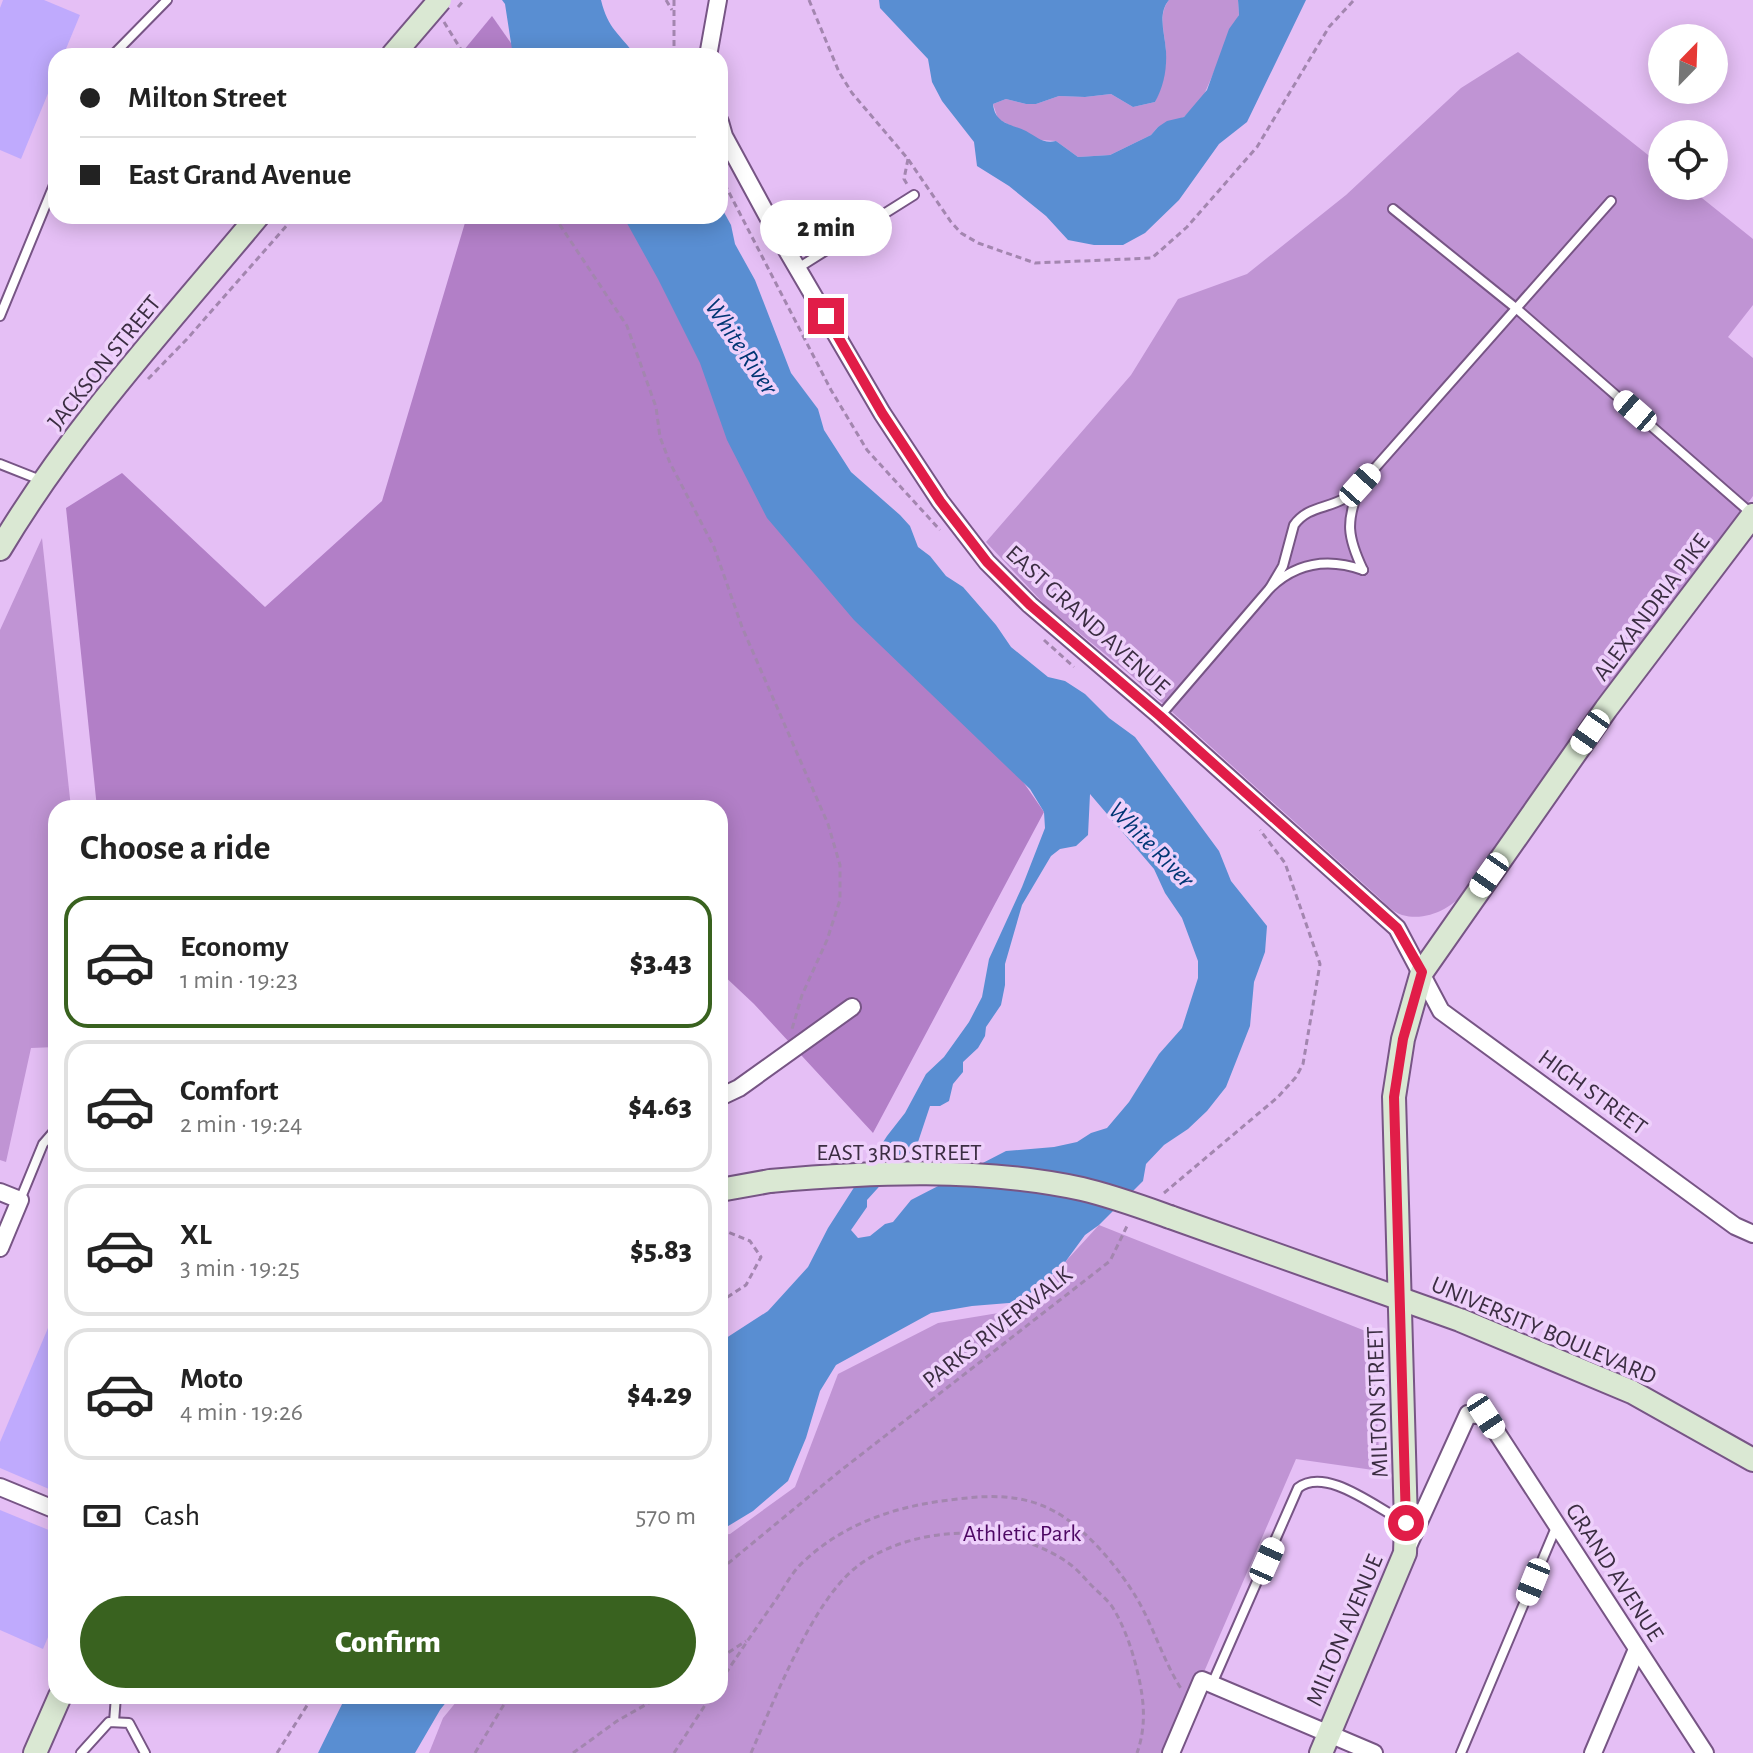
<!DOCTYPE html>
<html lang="en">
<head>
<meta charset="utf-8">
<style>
  body { margin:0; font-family:"Alegreya Sans",sans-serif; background:#f2f2f2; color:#222; height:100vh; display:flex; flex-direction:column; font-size:30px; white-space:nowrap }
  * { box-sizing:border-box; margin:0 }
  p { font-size:26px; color:#767676 }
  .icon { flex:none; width:44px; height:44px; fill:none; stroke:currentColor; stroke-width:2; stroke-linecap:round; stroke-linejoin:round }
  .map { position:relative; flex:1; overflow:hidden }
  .details { position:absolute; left:48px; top:800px; width:680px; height:904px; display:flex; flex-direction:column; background:#fff; border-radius:24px; box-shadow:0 4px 20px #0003 }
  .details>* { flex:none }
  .hud { position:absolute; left:48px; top:48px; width:680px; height:176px; border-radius:24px; box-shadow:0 4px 20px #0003; display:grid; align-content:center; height:176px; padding:0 32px; background:#fff }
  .needle { width:52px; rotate:23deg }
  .fabs { position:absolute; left:1648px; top:24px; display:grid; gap:16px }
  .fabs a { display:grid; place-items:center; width:80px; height:80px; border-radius:50%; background:#fff; box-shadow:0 4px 20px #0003; font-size:40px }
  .end { position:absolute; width:36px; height:36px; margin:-18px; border:10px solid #e11d48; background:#fff; box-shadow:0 0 0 4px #fff }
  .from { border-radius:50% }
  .bubble { position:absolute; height:56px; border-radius:28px; background:#fff; box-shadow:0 4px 20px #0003; font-size:26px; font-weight:800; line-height:56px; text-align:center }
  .car { position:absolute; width:24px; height:48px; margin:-24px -12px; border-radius:10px; box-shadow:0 0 6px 2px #0007; background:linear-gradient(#fff 24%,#345 0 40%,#fff 0 76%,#345 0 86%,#fff 0) }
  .hud b { display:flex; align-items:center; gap:28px; height:76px; font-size:30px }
  .hud b+b { border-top:2px solid #e0e0e0 }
  .hud i { width:20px; height:20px; background:#222 }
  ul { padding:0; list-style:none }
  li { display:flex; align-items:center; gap:24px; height:132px; margin:0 16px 12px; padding:0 16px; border:4px solid #e0e0e0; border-radius:24px }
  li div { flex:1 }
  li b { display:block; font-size:30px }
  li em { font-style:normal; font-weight:800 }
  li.on { border-color:#39621f }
  li>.icon { width:72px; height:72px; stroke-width:1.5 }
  h2 { padding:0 32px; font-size:36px; line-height:96px }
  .pay { display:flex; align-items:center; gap:20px; height:88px; padding:0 32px; font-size:30px }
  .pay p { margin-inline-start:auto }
  .primary-button { display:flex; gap:16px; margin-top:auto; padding:16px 32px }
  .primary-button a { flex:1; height:92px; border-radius:48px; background:#39621f; color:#fff; font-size:32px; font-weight:800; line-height:92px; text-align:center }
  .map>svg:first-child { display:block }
</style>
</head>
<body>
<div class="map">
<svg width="1753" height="1753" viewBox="0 0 1753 1753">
  <rect width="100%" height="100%" fill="#e5bff5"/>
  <!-- green -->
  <g fill="#c094d4">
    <path d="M1169 0H1238L1239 15 1225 41 1224 49 1203 97 1184 117 1158 127 1151 135 1110 155 1078 157 1056 141 1039 140 998 119 993 104 1006 99 1026 104H1036L1059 96 1085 97 1111 94 1133 107 1155 102C1162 87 1165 74 1166 57 1167 38 1156 16 1169 0Z"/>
    <path d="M1518 52 1662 166V186H1687L1753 239V305L1728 337 1753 358V496L1467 890C1452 908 1427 922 1402 915 1392 912 1383 901 1376 895L1132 676 1046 606 986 542 1131 375 1178 299 1247 274 1346 195 1461 88Z"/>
    <path d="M42 538 71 808H56V1047L31 1048 6 1162 0 1160V630Z"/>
    <path d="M1099 1225 1373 1334 1380 1471 1296 1459 1169 1753H429L443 1718 461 1696H720V1535L730 1534 795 1487 838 1374 938 1323 1022 1309Z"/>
  </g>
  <!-- forest -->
  <g fill="#b27fc7">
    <path d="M492 16 520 56H459Z"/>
    <path d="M467 216H631L1044 812 873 1133 754 1004 720 972V808H97L66 508 122 473 265 607 382 501Z"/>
  </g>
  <!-- water -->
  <g fill="#598ed2" fill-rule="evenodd">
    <path d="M502 0H601C608 29 619 33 636 56H513L505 4Z"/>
    <path d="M879 0H1169C1157 14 1165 34 1166 51 1167 69 1164 86 1155 102L1133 107 1111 94 1085 97 1059 96 1036 104H1026L1006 99 993 104C995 124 1011 124 1026 131 1037 137 1043 144 1056 141L1078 157 1110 155 1151 135 1158 127 1167 121 1184 117 1207 90 1229 29 1239 15 1238 0H1306L1247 122 1219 144 1179 200 1145 233 1123 245H1094L1068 240 1046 216 1009 186 977 166 974 142 942 101 932 82 928 59 880 8Z"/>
    <path d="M720 205 731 225 735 244 755 280 791 373 818 409 824 430 851 472 900 515 910 526 918 547 930 556 946 576 963 587 996 625 1011 647 1048 677 1065 681 1085 694 1109 718 1135 737 1219 851 1231 881 1267 926 1265 952 1254 982 1250 1026 1226 1087 1207 1111 1188 1129 1164 1145 1146 1164 1143 1181 1099 1225 1085 1235 1063 1265 1020 1302 972 1306 931 1313 836 1365 820 1391 806 1438 788 1481 753 1511 720 1531V1342L768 1311 808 1267 828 1228 887 1136 905 1113 926 1074 944 1057 969 1022 982 997 989 959 1022 887 1045 828 1044 812 1030 789 854 620 767 518 727 440 700 363 658 279 623 216H720ZM1090 794 1154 869 1165 893 1182 918 1198 961V978L1182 1028 1159 1054 1129 1102 1107 1128 1091 1133 1077 1142 1054 1147 1006 1151 911 1200 893 1222 885 1224 870 1236 858 1238 851 1230 867 1207V1200L917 1145 930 1106H940L949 1101 953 1084 963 1072V1062L978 1048 985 1036 986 1027 1001 1005 1005 985V964L1022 905 1051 856 1060 849 1076 846 1088 835Z"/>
    <path d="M346 1696H451L440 1710 415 1753H318Z"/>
  </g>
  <!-- building -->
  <g fill="#bfaafd">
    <path d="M3 0H44L80 15 63 56H56V74L21 159 0 150V8Z"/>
    <path d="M56 1309V1492L0 1468V1442Z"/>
    <path d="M0 1510 56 1533V1618L43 1649 0 1630Z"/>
  </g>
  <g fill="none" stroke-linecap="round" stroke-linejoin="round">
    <defs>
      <g id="lane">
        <path d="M112 56 167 0"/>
        <path d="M1393 209 1517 309 1752 514"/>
        <path d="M798 268 914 195"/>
        <path d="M0 316 56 180"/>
        <path d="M0 464 43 481"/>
        <path d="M1359 488C1346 522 1347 536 1363 570"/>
        <path d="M1363 570C1329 558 1297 562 1270 588L1283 566 1294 525C1308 506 1327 509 1345 498 1350 495 1355 489 1360 485L1611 201"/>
        <path d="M1160 716 1270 588"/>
        <path d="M20 1200 43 1144 56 1129"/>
        <path d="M1212 1684 1298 1488C1326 1466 1376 1508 1403 1521"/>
        <path d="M114 1722 116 1696"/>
        <path d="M81 1753 109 1722 129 1723 145 1753"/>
        <path d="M1461 1753 1557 1525"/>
      </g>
      <g id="street">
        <path d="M708 56 718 0"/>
        <path d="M720 122 724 136 775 230 882 413 940 501 987 562 1030 605 1160 716 1397 928 1441 1011 1735 1226 1753 1234"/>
        <path d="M720 1097 739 1088 852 1007"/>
        <path d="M0 1192 20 1200 0 1248"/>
        <path d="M0 1487 56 1510"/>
        <path d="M1409 1544 1468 1414 1486 1416 1705 1753"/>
        <path d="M1171 1753 1202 1680 1374 1753"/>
        <path d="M1593 1753 1637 1649"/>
      </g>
      <g id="secondary">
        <path d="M0 549C72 428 168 324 258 216"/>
        <path d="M720 1190 770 1181"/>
        <path d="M1170 1217 1460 1320 1632 1392 1753 1460"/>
        <path d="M35 1753 60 1696"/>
        <path d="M1321 1753 1405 1553 1406 1523 1394 1097 1403 1039 1422 972 1606 709 1753 515"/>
      </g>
    </defs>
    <!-- lane casing -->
    <use href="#lane" stroke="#775585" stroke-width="12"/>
    <!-- street casing -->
    <use href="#street" stroke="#775585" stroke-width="20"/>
    <!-- secondary casing -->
    <use href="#secondary" stroke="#775585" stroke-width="26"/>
    <!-- path -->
    <g stroke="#a386af" stroke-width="3" stroke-dasharray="6 4" stroke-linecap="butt">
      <path d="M666 0 672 10"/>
      <path d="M809 0 839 72 852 93 908 159 951 222 961 233 978 243 1035 263 1152 258 1187 227 1257 147 1329 27 1354 0"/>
      <path d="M444 22 465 56"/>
      <path d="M674 56V0"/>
      <path d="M908 159 904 179 908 186"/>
      <path d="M720 175 831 390 867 450 940 530"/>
      <path d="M554 216 627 326 656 407 660 437 670 463 714 547 742 627 828 824 840 865V900L827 940 802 995 792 1029"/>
      <path d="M148 379 187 339 295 216"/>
      <path d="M1044 640 1074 667"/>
      <path d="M1164 1193 1278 1097 1296 1077 1303 1064 1320 964 1285 863 1260 830"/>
      <path d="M720 1229 750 1241 761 1257 746 1285 720 1302"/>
      <path d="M720 1570 840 1471 1110 1261 1128 1224"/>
      <path d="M720 1658 746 1641"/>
      <path d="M720 1682C738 1655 756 1628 775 1601 784 1588 792 1572 803 1562 847 1521 900 1505 958 1499 998 1494 1034 1495 1068 1520 1094 1539 1119 1569 1136 1597 1154 1627 1163 1661 1182 1690"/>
      <path d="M277 1753 313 1696"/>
      <path d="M475 1753 509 1696"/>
      <path d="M573 1753 617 1721 661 1696"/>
      <path d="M674 1753 711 1696"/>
      <path d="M751 1753C774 1701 811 1605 854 1569 909 1523 1014 1521 1071 1565 1079 1571 1085 1579 1092 1586 1099 1593 1108 1600 1113 1608 1124 1626 1132 1649 1137 1670 1144 1698 1147 1725 1137 1753"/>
    </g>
    <!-- lane -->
    <use href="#lane" stroke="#fff" stroke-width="8"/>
    <!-- street -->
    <use href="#street" stroke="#fff" stroke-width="16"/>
    <!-- secondary -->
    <use href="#secondary" stroke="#dae8d3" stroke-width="22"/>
    <defs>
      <g id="secondary-bridge">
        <path d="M392 56 440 0"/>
        <path d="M770 1181C874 1172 979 1167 1082 1189 1112 1196 1142 1207 1170 1217"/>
      </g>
    </defs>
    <!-- secondary-bridge casing -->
    <use href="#secondary-bridge" stroke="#775585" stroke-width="26" stroke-linecap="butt"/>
    <!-- path-bridge -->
    <path stroke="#a386af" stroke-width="3" stroke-dasharray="6 4" stroke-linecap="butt" d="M458 7 464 0"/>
    <!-- secondary-bridge -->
    <use href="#secondary-bridge" stroke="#dae8d3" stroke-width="22"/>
  </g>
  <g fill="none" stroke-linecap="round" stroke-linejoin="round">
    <!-- route -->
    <path stroke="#e11d48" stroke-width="10" d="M826 316 882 413 940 501 987 562 1030 605 1160 716 1397 928 1422 972 1403 1039 1394 1097 1406 1523"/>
  </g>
  <g text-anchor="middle" stroke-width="7" stroke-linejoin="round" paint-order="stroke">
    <!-- street labels -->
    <g font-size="24" fill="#3b2d42" stroke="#eed0fb">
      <text transform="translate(104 362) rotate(-51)" y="8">JACKSON STREET</text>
      <text transform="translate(1651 607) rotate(-53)" y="8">ALEXANDRIA PIKE</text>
      <text transform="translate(1088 620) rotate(42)" y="8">EAST GRAND AVENUE</text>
      <text transform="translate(1593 1092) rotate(36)" y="8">HIGH STREET</text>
      <text x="899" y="1160">EAST 3RD STREET</text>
      <text transform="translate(997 1327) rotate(-38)" y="8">PARKS RIVERWALK</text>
      <text transform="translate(1544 1330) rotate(23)" y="8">UNIVERSITY BOULEVARD</text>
      <text transform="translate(1377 1402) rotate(-92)" y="8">MILTON STREET</text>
      <text transform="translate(1615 1572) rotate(57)" y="8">GRAND AVENUE</text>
      <text transform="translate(1344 1630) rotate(-67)" y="8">MILTON AVENUE</text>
    </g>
    <!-- park labels -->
    <g font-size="24" fill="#4e0864" stroke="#eed0fb">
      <text x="1022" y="1541">Athletic Park</text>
    </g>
    <!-- water labels -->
    <g font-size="26" font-style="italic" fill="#003674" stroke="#eed0fb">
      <text transform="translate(742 346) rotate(56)" y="9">White River</text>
      <text transform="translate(1152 844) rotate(45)" y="9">White River</text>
    </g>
  </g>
</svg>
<div class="fabs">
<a><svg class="needle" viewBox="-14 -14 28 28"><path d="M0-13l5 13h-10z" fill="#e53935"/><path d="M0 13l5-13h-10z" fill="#767676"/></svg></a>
<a><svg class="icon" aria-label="locate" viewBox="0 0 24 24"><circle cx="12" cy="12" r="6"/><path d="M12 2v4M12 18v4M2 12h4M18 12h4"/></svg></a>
</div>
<i class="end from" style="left:1406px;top:1523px"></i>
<i class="end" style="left:826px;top:316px"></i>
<div class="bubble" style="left:760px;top:200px;width:132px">2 min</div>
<i class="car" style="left:1635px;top:411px;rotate:311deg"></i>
<i class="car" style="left:1360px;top:485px;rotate:42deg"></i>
<i class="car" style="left:1590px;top:732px;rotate:215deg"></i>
<i class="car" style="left:1489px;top:875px;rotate:215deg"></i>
<i class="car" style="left:1486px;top:1416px;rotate:147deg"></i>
<i class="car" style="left:1267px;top:1561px;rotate:24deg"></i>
<i class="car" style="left:1533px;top:1582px;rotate:202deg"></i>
<div class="hud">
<b><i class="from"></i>Milton Street</b>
<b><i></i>East Grand Avenue</b>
</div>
<section class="details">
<h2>Choose a ride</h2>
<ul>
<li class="on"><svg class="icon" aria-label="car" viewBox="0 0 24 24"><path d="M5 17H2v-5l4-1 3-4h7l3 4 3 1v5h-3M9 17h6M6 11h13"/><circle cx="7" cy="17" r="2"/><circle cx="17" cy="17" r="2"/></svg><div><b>Economy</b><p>1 min · 19:23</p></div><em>$3.43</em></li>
<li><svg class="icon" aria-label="car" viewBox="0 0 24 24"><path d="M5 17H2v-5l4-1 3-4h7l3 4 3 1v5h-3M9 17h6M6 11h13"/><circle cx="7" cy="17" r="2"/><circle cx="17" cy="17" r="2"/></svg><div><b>Comfort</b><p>2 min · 19:24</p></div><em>$4.63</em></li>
<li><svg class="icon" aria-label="car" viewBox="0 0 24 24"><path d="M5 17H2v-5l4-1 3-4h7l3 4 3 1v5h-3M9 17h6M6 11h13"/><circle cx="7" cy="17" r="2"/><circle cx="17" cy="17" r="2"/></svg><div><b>XL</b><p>3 min · 19:25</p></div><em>$5.83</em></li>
<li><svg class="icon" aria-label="car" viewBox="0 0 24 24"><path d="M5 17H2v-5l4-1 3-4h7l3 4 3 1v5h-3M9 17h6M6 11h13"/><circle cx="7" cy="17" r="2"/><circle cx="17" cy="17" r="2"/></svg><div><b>Moto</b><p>4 min · 19:26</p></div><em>$4.29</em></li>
</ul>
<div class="pay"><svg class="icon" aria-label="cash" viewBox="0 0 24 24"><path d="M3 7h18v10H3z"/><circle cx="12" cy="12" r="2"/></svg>Cash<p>570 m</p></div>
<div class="primary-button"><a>Confirm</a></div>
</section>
</div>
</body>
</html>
